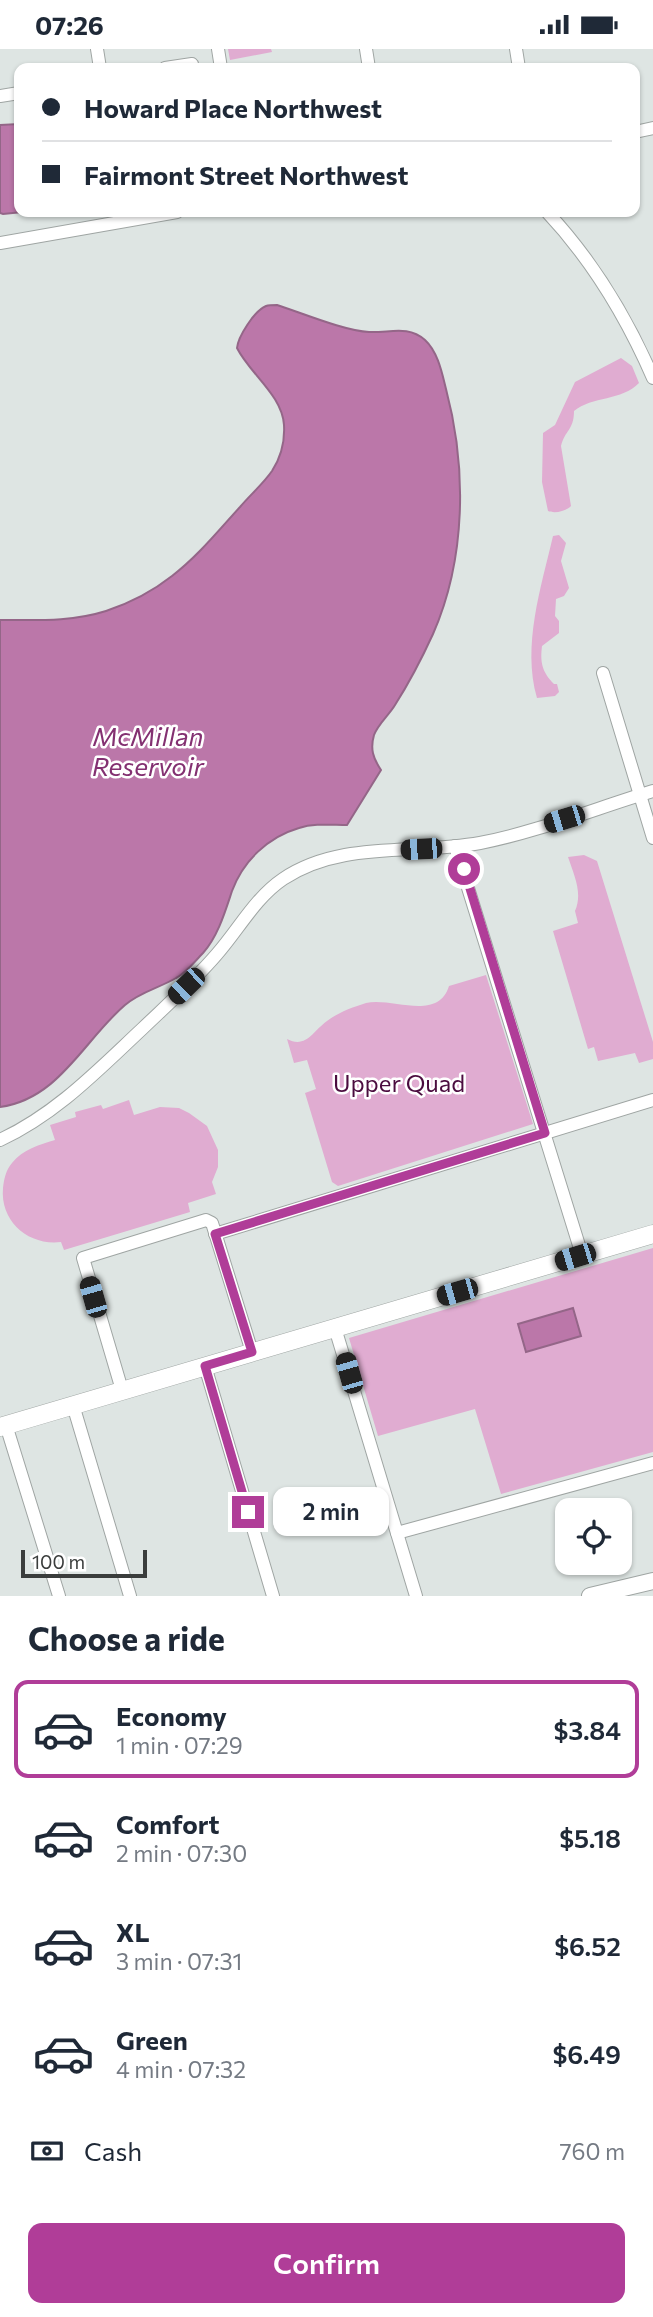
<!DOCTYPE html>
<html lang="en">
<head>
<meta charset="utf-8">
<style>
  body { margin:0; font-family:Commissioner,sans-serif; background:#f2f2f3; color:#1f2937; height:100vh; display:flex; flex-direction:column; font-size:26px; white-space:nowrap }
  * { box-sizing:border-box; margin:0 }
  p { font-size:23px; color:#747a83 }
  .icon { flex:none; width:38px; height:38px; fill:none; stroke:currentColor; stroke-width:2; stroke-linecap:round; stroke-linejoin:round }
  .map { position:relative; height:1547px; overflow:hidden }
  .sheet { display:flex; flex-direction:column; background:#fff; flex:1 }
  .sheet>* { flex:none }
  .guide { position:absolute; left:14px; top:14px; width:626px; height:154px; border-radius:14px; box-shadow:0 2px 5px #0004; display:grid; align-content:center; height:154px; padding:0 28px; background:#fff }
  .buttons { position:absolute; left:555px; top:1449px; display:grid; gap:14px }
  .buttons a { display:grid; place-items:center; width:77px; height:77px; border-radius:14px; background:#fff; box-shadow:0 2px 5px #0004; font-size:35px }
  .scale { position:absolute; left:21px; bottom:18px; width:126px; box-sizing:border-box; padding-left:7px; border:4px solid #3a3d3c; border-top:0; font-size:19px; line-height:24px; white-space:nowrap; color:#3a3d3c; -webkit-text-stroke:5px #fff; paint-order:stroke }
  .end { position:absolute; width:32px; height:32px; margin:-16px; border:9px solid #b03d98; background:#fff; box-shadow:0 0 0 4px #fff }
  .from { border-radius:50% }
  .bubble { position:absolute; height:49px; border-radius:14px; background:#fff; box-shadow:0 2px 5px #0004; font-size:23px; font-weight:600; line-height:49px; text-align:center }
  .car { position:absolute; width:21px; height:42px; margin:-21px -10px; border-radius:9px; box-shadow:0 0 5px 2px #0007; background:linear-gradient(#222 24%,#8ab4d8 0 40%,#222 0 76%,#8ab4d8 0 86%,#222 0) }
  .guide b { display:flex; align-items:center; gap:24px; height:66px; font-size:26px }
  .guide b+b { border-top:2px solid #e0e1e3 }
  .guide i { width:18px; height:18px; background:#1f2937 }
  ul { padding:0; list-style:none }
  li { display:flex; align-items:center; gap:21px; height:98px; margin:0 14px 10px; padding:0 14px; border:4px solid transparent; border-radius:14px }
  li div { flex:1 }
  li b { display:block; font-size:26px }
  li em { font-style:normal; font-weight:600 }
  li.active { border-color:#b03d98 }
  li>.icon { width:63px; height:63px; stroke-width:1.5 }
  h2 { padding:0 28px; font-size:32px; line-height:84px }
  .pay { display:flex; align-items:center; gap:18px; height:77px; padding:0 28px; font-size:26px }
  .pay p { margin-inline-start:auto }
  .cta { display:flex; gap:14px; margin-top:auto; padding:14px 28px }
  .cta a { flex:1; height:80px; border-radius:14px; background:#b03d98; color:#fff; font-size:28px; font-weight:600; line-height:80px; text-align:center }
  .status { display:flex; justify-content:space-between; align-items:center; height:49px; padding:0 35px; background:#fff; direction:ltr }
  .status svg { height:19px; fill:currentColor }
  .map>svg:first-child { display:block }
</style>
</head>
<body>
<div class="status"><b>07:26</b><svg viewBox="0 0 49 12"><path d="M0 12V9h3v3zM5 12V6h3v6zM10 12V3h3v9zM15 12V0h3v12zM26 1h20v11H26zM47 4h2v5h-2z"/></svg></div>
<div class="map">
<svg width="653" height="1547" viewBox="0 0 653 1547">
  <rect width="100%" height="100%" fill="#dee5e3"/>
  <!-- green -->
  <g fill="#e0acd1">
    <path d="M228 0H271L272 3 230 11Z"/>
    <path d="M621 309 632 317 639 334C622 352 592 347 574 362 574 381 565 381 561 397L571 457C566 462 555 465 548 462L542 433 543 384 555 376 575 333Z"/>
    <path d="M559 486 566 494 561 512 569 539 564 547 556 550 555 567 559 572V584L542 597C540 613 542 623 554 635H557L559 643 555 647 537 649C522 596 541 539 553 487Z"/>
    <path d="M584 806 597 812 653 993V1010L639 1014 635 1004 598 1012 594 998 588 1000 553 882 578 874 575 862C583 844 574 826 568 808Z"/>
    <path d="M486 926 533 1075 338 1137 332 1133 305 1044 316 1040 307 1011 294 1014 287 990C306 1000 313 982 327 972 337 964 353 958 366 954 392 948 438 973 449 937Z"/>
    <path d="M129 1051 134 1066 160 1058 179 1059 189 1064 207 1077 218 1101V1118L212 1133 216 1145 188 1154 190 1163 64 1201 61 1193C29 1197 0 1173 3 1139 4 1130 6 1121 12 1114 23 1100 39 1096 55 1091L50 1076 76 1068 75 1063 101 1056 103 1060Z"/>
    <path d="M653 1199V1403L501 1445 475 1360 378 1387 349 1289Z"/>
  </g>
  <!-- water -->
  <g fill="#bb77a9" stroke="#946688" stroke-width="2">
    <path d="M19 75V163H23L3 165 0 164V76Z"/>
    <path d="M277 256C302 264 345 282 369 283 390 284 408 276 425 291 438 303 442 324 446 340 467 419 466 510 433 585 422 609 409 634 395 656 389 666 378 675 374 686 370 700 373 709 381 721L347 776C331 776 314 774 299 779 268 788 243 812 232 842 225 863 218 887 203 904 195 912 186 924 176 929 159 939 140 943 125 956 84 991 59 1050 0 1058V571C37 571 71 573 106 562 130 554 153 542 172 527 198 507 218 482 240 458 250 446 263 435 272 422 281 408 285 393 284 376 282 346 250 325 237 299 238 288 254 262 266 257 269 256 274 256 277 256Z"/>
    <path d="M573 1259 581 1287 526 1303 518 1275Z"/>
  </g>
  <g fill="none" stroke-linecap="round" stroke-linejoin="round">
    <defs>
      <g id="minor">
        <path d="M97 0 100 19"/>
        <path d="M218 0 221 19"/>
        <path d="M366 0 369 19"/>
        <path d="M516 0 519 19"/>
        <path d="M165 19 192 15"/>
        <path d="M0 47 19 44"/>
        <path d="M635 83 653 79"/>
        <path d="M547 163C593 212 626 267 653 329"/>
        <path d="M0 194 177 163"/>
        <path d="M603 624 653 789"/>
        <path d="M455 797 582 1206"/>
        <path d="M0 1091C56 1065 97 1022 142 980 167 956 194 932 217 905 239 880 255 849 283 830 341 791 414 806 480 794 537 783 597 759 653 742"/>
        <path d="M215 1185 653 1051"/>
        <path d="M335 1279 416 1547"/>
        <path d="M205 1317 273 1547"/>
        <path d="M122 1341 83 1209 206 1171 212 1174 252 1303"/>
        <path d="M73 1356 130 1547"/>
        <path d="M6 1376 59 1547"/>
        <path d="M397 1484 653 1414"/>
      </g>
      <path id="major" d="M590 1547 653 1532"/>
      <path id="highway" d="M0 1378 653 1185"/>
    </defs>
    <!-- minor casing -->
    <use href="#minor" stroke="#9fa5a3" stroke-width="14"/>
    <!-- major casing -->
    <use href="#major" stroke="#9fa5a3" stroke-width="18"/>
    <!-- highway casing -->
    <use href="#highway" stroke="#9fa5a3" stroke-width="19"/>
    <!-- minor -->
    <use href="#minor" stroke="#fff" stroke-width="12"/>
    <!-- major -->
    <use href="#major" stroke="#fff" stroke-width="16"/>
    <!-- highway -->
    <use href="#highway" stroke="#fff" stroke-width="18"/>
  </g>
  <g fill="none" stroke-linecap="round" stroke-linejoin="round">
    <!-- route -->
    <path stroke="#b03d98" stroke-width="9" d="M248 1463 205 1317 252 1303 215 1185 545 1084 464 820"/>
  </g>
  <g text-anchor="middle" stroke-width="5" stroke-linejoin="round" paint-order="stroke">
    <!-- park labels -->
    <g font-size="24" fill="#4b0c3f" stroke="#fff">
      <text x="399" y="1043">Upper Quad</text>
    </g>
    <!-- water labels -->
    <g font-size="26" font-style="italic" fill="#833071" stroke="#fff">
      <text x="148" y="697">McMillan<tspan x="148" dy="30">Reservoir</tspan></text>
    </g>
  </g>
</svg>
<div class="buttons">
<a><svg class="icon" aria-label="locate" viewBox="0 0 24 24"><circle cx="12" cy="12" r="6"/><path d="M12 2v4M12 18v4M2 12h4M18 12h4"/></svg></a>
</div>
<div class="scale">100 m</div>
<i class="end from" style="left:464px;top:820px"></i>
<i class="end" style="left:248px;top:1463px"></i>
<div class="bubble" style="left:273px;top:1438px;width:116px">2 min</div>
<i class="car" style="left:564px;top:770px;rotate:253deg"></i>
<i class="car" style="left:421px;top:800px;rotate:267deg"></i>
<i class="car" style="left:186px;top:937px;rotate:226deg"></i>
<i class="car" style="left:575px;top:1208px;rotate:253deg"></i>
<i class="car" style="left:457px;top:1243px;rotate:254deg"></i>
<i class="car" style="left:93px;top:1248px;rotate:344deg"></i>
<i class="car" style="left:349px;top:1324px;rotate:344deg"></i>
<div class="guide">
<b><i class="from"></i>Howard Place Northwest</b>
<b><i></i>Fairmont Street Northwest</b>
</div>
</div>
<section class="sheet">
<h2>Choose a ride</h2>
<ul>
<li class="active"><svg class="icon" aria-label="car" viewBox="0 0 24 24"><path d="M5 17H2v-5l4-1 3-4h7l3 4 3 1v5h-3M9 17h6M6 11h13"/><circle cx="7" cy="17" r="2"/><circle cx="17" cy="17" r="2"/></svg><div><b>Economy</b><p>1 min · 07:29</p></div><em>$3.84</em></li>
<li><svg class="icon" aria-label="car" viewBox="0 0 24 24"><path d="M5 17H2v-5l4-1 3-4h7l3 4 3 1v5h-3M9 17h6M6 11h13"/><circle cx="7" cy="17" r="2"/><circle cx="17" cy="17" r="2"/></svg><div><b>Comfort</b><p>2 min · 07:30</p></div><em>$5.18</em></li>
<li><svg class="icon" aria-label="car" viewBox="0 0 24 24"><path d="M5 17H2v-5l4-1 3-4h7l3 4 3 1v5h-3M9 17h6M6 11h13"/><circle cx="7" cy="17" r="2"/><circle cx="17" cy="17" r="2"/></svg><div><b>XL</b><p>3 min · 07:31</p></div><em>$6.52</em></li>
<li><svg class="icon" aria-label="car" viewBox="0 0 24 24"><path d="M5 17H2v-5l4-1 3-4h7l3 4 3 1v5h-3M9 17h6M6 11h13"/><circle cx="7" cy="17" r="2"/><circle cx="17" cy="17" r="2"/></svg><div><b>Green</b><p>4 min · 07:32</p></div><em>$6.49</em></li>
</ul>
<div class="pay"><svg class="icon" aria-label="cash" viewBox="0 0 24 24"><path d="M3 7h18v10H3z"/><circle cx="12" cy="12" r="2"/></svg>Cash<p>760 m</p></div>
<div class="cta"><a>Confirm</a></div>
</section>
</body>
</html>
